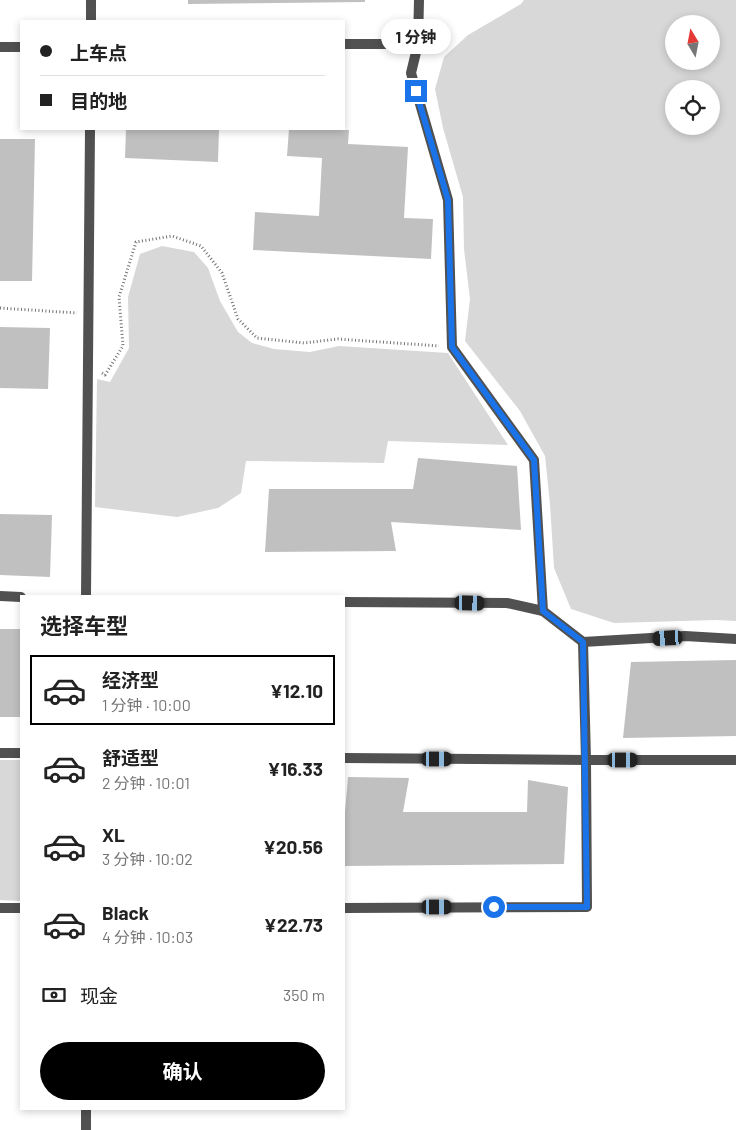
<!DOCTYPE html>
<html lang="zh">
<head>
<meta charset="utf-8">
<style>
  body { margin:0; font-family:Barlow,"Noto Sans SC",sans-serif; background:#f2f2f2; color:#222; height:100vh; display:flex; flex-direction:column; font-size:19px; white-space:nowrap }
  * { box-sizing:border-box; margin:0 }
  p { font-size:16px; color:#767676 }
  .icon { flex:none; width:28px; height:28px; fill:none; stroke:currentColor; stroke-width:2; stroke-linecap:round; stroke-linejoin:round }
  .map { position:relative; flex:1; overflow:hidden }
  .drawer { position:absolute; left:20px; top:595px; width:325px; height:515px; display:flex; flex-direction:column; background:#fff; border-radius:0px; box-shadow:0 2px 8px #0003 }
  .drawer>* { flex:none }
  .guide { position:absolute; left:20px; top:20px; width:325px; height:110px; border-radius:0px; box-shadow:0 2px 8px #0003; display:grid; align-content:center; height:110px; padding:0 20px; background:#fff }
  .needle { width:32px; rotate:350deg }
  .controls { position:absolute; left:665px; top:15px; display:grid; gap:10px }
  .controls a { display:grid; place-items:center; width:55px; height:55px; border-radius:50%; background:#fff; box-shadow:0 2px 8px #0003; font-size:25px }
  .end { position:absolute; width:22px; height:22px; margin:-11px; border:6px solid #1a73e8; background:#fff; box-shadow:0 0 0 2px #fff }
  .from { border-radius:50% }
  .bubble { position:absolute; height:35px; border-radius:18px; background:#fff; box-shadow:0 2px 8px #0003; font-size:16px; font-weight:700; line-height:35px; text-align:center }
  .car { position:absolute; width:15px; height:30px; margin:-15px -8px; border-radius:6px; box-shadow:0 0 4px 1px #0007; background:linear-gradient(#222 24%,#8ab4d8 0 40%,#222 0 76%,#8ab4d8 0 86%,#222 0) }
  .guide b { display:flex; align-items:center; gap:18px; height:48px; font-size:19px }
  .guide b+b { border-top:1px solid #e0e0e0 }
  .guide i { width:12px; height:12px; background:#222 }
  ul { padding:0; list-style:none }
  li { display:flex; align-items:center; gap:15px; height:70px; margin:0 10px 8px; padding:0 10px; border:2px solid transparent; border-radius:0px }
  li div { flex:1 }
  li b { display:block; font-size:19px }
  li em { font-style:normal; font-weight:700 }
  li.selected { border-color:#000 }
  li>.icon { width:45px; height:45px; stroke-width:1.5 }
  h2 { padding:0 20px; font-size:22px; line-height:60px }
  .pay { display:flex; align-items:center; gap:12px; height:55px; padding:0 20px; font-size:19px }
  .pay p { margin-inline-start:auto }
  .primary-button { display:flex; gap:10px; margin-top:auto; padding:10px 20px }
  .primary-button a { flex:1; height:58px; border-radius:30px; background:#000; color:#fff; font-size:20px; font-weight:700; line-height:58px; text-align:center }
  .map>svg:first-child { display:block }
</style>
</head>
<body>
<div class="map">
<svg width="736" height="1130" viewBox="0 0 736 1130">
  <rect width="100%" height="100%" fill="#fff"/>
  <!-- green -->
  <g fill="#d8d8d8" fill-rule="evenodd">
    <path d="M524 0H736V621L716 620 614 623 571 609 554 568 550 504 545 456 520 411 465 341 470 299 464 249 463 197 443 128 435 89 444 57 468 35 521 4ZM674 24H711V61H674ZM674 89H711V126H674Z"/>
    <path d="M162 246 194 252 208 268 220 301 238 332 252 343 274 349 310 352 339 346 448 353 508 445 388 441 384 463 246 461 241 493 218 508 177 517 95 507 97 379 110 382 129 348 128 297 140 254Z"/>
    <path d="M0 760H21V901L0 900Z"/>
  </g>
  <!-- building -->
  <g fill="#c0c0c0">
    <path d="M188 0H365V2L188 4Z"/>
    <path d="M126 129H219L218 162 125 158Z"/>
    <path d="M289 129 349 130 348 144 408 147 404 218 433 219 431 259 253 250 255 212 319 216 322 158 287 156Z"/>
    <path d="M0 139H35L32 281H0Z"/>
    <path d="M0 327 50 328 48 389 0 388Z"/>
    <path d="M418 458 517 466 521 530 391 522 396 551 265 552 269 489H413Z"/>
    <path d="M0 514 52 515 50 577 0 575Z"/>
    <rect x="0" y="629" width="21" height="88"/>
    <path d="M736 660V736L623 738 631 662Z"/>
    <path d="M348 777 409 778 403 812H527L528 780 568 787 564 864 344 866V824Z"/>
  </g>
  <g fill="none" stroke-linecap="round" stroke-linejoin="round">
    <!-- path -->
    <g stroke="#737373" stroke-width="3" stroke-dasharray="1 2.5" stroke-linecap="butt">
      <path d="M0 308 77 313"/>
      <path d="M102 373 105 375 123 346 119 297 136 242 172 236 201 246 222 273 238 319 257 338 304 343 338 339 439 346"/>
    </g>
    <!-- street -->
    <g stroke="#515151" stroke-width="10">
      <path d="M419 0 418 44 411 73 448 200 452 347 534 460 543 611 583 642 685 636 736 639"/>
      <path d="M91 21V0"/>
      <path d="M344 44H418"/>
      <path d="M0 47H21"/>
      <path d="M0 596 21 597"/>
      <path d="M86 596 90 129"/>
      <path d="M344 602 507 603 543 611"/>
      <path d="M0 753H21"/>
      <path d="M344 758 586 760 583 642"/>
      <path d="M0 908H21"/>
      <path d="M344 908 587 907 586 760H736"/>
      <path d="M86 1109V1130"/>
    </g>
  </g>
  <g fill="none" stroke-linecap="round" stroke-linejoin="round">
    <!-- route -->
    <path stroke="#1a73e8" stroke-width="6" d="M416 91 448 200 452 347 534 460 543 611 583 642 587 907H494"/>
  </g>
</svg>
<div class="controls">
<a><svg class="needle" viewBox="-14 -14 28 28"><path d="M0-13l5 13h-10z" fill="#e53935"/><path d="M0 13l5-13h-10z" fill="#767676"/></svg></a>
<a><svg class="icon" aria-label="locate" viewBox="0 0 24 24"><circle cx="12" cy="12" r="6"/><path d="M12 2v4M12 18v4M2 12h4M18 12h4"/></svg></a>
</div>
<i class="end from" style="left:494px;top:907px"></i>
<i class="end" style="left:416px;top:91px"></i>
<div class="bubble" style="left:381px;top:19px;width:70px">1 分钟</div>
<i class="car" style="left:470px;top:603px;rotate:91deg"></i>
<i class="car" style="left:668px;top:638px;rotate:267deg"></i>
<i class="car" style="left:437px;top:759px;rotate:90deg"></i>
<i class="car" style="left:623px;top:760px;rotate:90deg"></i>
<i class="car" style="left:437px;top:907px;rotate:90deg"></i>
<div class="guide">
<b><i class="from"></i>上车点</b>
<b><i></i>目的地</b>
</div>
<section class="drawer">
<h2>选择车型</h2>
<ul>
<li class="selected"><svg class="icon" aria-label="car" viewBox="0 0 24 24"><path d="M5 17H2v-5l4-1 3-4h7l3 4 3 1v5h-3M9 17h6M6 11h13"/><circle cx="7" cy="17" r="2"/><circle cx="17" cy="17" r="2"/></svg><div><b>经济型</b><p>1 分钟 · 10:00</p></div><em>¥12.10</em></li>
<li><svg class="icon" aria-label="car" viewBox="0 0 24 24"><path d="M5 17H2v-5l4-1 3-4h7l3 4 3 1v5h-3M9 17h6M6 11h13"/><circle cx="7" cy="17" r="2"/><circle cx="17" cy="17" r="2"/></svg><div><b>舒适型</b><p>2 分钟 · 10:01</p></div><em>¥16.33</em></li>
<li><svg class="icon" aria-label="car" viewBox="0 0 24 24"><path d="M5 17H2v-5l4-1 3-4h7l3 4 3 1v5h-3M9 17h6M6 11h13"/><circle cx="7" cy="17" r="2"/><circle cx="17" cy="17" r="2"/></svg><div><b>XL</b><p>3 分钟 · 10:02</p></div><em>¥20.56</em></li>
<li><svg class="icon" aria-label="car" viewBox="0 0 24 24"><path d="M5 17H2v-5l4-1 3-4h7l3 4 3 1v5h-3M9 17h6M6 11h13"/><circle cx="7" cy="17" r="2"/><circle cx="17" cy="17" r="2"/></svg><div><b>Black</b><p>4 分钟 · 10:03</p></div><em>¥22.73</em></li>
</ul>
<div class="pay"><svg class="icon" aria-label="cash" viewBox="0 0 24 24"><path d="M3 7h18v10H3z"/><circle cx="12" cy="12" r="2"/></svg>现金<p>350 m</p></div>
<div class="primary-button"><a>确认</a></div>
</section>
</div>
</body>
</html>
